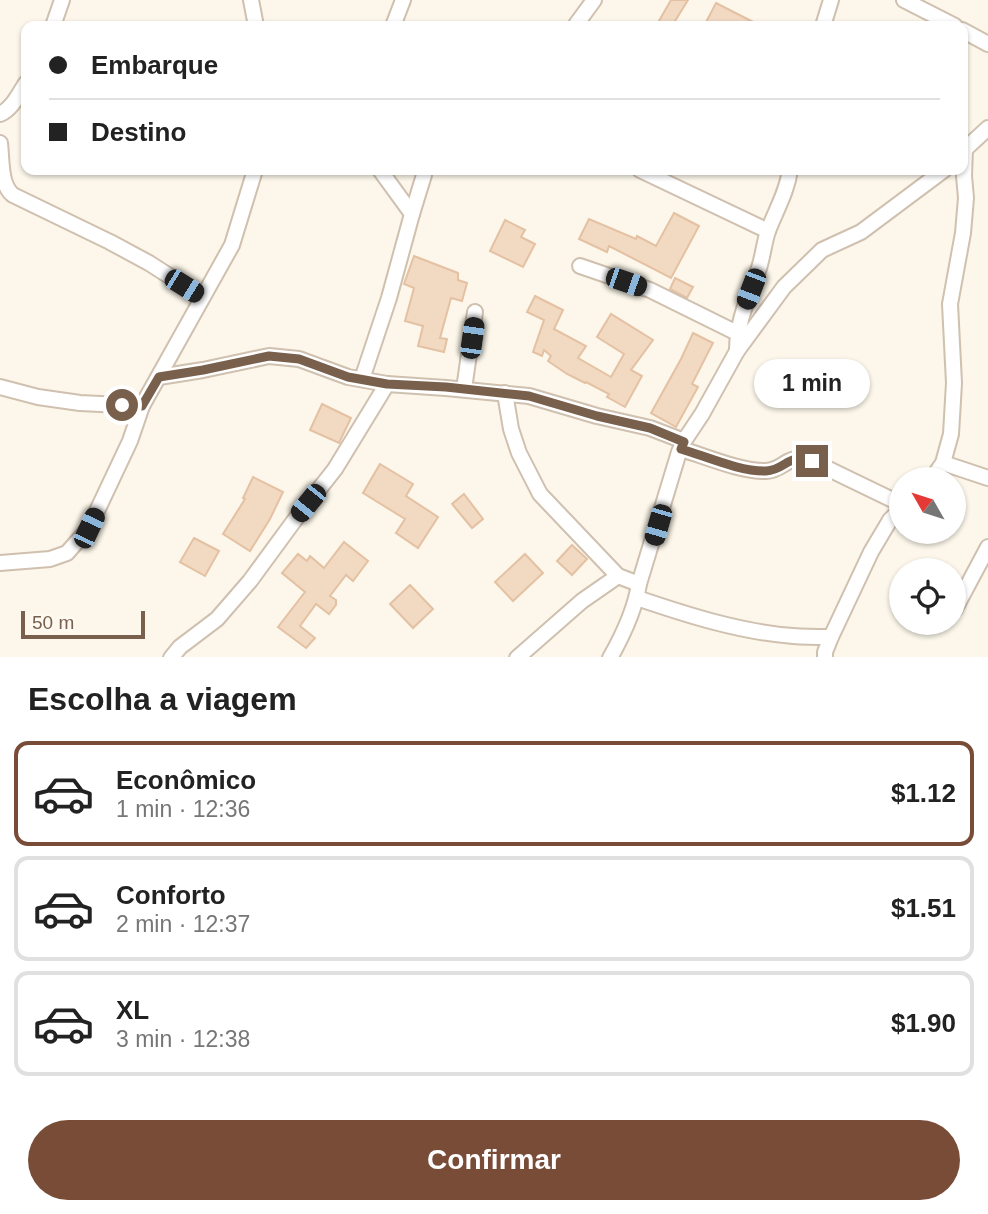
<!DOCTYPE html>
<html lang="pt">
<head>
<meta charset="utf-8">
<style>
  body { margin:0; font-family:Arial,sans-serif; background:#f6f6f6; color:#222; height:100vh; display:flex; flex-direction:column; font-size:26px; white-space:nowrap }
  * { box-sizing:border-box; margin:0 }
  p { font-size:23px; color:#767676 }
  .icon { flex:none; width:38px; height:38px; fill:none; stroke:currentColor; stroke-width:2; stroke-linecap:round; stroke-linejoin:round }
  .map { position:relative; height:657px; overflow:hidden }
  .drawer { display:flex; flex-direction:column; background:#fff; flex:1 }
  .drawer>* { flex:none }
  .hud { position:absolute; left:21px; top:21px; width:947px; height:154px; border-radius:14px; box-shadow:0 2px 5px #0004; display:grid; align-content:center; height:154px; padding:0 28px; background:#fff }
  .needle { width:46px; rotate:309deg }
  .tools { position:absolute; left:889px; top:467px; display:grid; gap:14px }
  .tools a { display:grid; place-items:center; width:77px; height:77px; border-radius:50%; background:#fff; box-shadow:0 2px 5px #0004; font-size:35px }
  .scale { position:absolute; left:21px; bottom:18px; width:124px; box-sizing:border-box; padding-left:7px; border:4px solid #78604d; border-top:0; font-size:19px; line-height:24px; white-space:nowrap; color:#78604d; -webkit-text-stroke:5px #fffaf1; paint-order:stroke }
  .end { position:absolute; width:32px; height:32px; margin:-16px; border:9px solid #78604d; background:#fff; box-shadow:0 0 0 4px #fff }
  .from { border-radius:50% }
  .bubble { position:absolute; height:49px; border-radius:24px; background:#fff; box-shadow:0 2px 5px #0004; font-size:23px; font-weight:800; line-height:49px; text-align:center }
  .car { position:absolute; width:21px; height:42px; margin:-21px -10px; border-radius:9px; box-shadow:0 0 5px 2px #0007; background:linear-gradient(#222 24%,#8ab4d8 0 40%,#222 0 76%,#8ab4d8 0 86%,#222 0) }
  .hud b { display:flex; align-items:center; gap:24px; height:66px; font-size:26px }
  .hud b+b { border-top:2px solid #e0e0e0 }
  .hud i { width:18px; height:18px; background:#222 }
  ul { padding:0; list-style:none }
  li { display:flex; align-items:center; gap:21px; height:105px; margin:0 14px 10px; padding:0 14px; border:4px solid #e0e0e0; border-radius:14px }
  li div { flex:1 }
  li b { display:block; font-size:26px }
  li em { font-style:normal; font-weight:800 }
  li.selected { border-color:#794c38 }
  li>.icon { width:63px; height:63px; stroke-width:1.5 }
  h2 { padding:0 28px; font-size:32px; line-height:84px }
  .button { display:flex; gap:14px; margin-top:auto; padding:14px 28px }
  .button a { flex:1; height:80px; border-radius:42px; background:#794c38; color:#fff; font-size:28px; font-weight:800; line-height:80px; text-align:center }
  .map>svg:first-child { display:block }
</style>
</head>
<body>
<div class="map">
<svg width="988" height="658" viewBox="0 0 988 658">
  <rect width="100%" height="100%" fill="#fcf7ea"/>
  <!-- building -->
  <g fill="#f2d9c2" stroke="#e4c1a2" stroke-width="2">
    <path d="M671 0H688L672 26H656Z"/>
    <path d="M716 3 761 26H704Z"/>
    <path d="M674 213 699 226 671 278 609 246 607 252 579 239 589 219 636 239 637 236 656 246Z"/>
    <path d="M505 220 525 230 521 237 535 244 523 267 490 251Z"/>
    <path d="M414 256 458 273V280L467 283 462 301 451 298 440 338 447 339 444 352 418 346 423 326 405 321 414 288 404 284Z"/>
    <path d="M675 278 693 287 687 298 670 289Z"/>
    <path d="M535 296 563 310 554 329 586 346 578 358 611 377 624 354 597 337 611 314 653 340 631 370 642 376 625 407 607 397 609 394 586 382 585 383 567 374 548 361 551 356 544 350 542 356 533 352 544 320 527 312Z"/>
    <path d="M693 333 713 343 692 384 698 387 676 427 651 413 681 359Z"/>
    <path d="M322 404 351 418 339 443 310 430Z"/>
    <path d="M380 464 413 484 406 496 438 517 418 548 396 533 405 519 363 493Z"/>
    <path d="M253 477 283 492 270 519 250 551 223 534 245 499 243 498Z"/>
    <path d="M464 494 483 519 472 528 452 504Z"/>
    <path d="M194 538 219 551 205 576 180 562Z"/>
    <path d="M344 542 368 561 353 581 346 575 330 596 336 600V605L329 614 316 604 300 626 315 638 306 648 278 627 305 592 282 573 298 554 307 561 310 556 324 568Z"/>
    <path d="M572 545 587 559 572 575 557 561Z"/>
    <path d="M525 554 543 573 513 601 495 582Z"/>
    <path d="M410 585 433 609 413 628 390 604Z"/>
  </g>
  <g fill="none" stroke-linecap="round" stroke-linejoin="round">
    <defs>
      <g id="street">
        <path d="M251 0 256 26"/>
        <path d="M904 0 955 26"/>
        <path d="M53 26 62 0"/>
        <path d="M393 26 403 0"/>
        <path d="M575 26 594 0"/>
        <path d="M823 26 831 0"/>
        <path d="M962 30 988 44"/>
        <path d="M0 114C12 109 19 94 26 83"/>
        <path d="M0 143C2 159 0 185 13 195L110 242 149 263 202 297"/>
        <path d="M962 152 988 128"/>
        <path d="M380 170 412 214"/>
        <path d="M640 170 768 231"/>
        <path d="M580 266 650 290 737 333"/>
        <path d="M737 351C737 319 749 297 759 268 763 256 764 243 768 231 776 210 787 192 790 170"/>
        <path d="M159 377 203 370 269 356 299 359 348 377 387 384 446 388 529 396 597 416 650 428 684 441"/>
        <path d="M362 379 389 298 412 214 424 175 423 170"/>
        <path d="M0 387 38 397 80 403 142 406"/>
        <path d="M464 389 475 312"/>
        <path d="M505 393 511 429 519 453 540 494 618 576 639 584"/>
        <path d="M681 449C705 456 741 472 766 471 786 470 785 453 812 461L901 504"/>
        <path d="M943 463 988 478"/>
        <path d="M931 480 943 463 951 434 954 383 950 304 963 233 966 198 964 176 965 149"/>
        <path d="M0 563 50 559 67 553 89 528 130 441 142 406 232 245 255 170"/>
        <path d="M637 598C687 615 740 632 793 636 805 637 819 637 831 637"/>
        <path d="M955 609 988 547"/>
        <path d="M171 658 180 647 217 619 250 581 294 521 335 469 387 384"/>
        <path d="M517 658 582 601 618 576"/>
        <path d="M610 658C623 635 635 610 639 584L679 452 684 441 702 414 737 351 784 287 822 250 861 232 944 170"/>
        <path d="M825 658V652L831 637 871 552 890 520 901 509"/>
      </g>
    </defs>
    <!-- street casing -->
    <use href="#street" stroke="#cfc0af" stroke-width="18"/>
    <!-- street -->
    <use href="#street" stroke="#fff" stroke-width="14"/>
  </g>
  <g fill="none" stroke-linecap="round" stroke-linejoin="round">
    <!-- route -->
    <path stroke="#78604d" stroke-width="9" d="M122 405 142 406 159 377 203 370 269 356 299 359 348 377 387 384 446 387 529 396 597 416 650 428 684 442 681 449C705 456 741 472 766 471 786 470 787 453 812 461"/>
  </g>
</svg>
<div class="tools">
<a><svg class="needle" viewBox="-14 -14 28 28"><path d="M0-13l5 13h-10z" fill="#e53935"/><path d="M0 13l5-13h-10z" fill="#767676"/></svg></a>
<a><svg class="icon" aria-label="locate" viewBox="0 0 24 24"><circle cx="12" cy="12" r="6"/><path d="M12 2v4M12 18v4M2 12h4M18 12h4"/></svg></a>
</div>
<div class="scale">50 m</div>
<i class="end from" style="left:122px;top:405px"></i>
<i class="end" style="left:812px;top:461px"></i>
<div class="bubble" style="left:754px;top:359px;width:116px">1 min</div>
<i class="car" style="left:626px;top:282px;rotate:109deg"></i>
<i class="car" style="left:184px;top:286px;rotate:122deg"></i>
<i class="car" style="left:751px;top:289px;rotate:201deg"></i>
<i class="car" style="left:472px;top:338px;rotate:8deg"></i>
<i class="car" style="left:308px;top:503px;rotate:219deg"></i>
<i class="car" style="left:658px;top:525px;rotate:196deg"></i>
<i class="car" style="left:89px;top:528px;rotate:25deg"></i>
<div class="hud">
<b><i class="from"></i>Embarque</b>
<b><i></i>Destino</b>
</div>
</div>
<section class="drawer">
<h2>Escolha a viagem</h2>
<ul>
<li class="selected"><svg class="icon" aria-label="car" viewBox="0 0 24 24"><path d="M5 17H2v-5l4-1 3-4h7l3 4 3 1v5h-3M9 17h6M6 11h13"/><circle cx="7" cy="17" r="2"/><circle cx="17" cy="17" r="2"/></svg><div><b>Econômico</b><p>1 min · 12:36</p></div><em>$1.12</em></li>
<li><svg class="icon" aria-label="car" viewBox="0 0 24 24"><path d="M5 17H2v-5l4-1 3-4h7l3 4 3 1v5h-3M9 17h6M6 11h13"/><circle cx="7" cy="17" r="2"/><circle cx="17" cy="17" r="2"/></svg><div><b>Conforto</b><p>2 min · 12:37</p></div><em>$1.51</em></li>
<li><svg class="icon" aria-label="car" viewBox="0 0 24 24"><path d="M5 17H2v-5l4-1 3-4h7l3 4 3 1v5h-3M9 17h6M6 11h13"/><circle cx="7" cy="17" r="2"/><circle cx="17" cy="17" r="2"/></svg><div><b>XL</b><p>3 min · 12:38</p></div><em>$1.90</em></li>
</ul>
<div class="button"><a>Confirmar</a></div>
</section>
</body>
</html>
